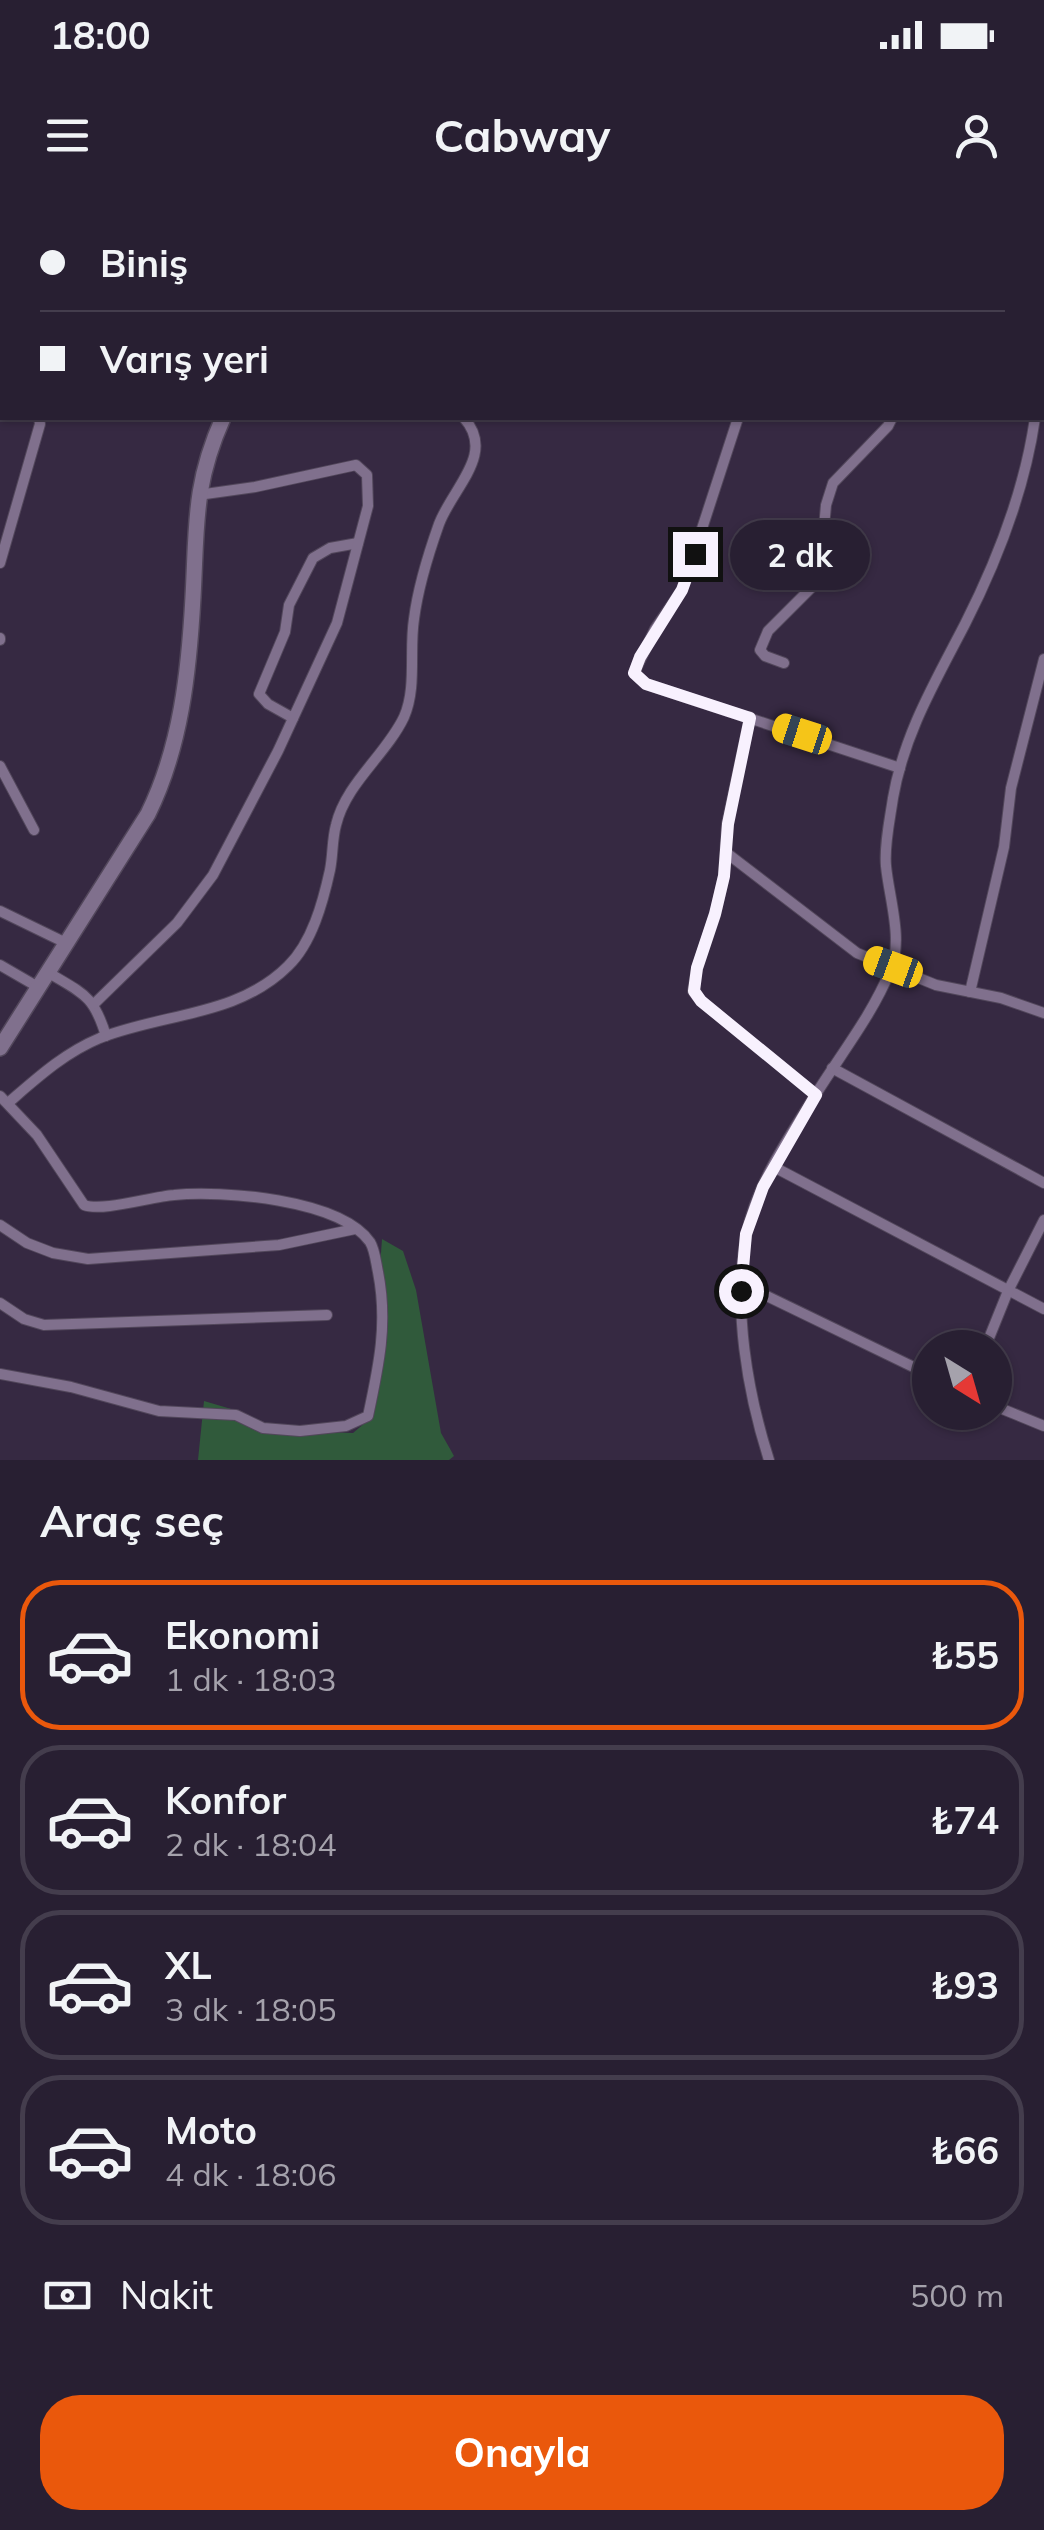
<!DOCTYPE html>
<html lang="tr">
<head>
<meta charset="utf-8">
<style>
  body { margin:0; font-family:Mulish,sans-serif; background:#342c3e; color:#f1f3f6; height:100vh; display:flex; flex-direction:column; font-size:38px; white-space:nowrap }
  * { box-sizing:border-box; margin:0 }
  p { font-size:32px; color:#a5a2ac }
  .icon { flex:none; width:55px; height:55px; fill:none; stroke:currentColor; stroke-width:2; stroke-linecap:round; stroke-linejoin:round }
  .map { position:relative; height:1260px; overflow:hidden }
  .sheet { display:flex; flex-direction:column; background:#281f32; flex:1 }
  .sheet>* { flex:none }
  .hud { position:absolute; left:0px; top:0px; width:1045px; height:220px; box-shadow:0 2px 8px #0004,0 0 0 2px #443d4d; display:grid; align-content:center; height:220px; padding:0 40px; background:#281f32 }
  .needle { width:65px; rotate:143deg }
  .controls { position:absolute; left:912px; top:1130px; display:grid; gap:20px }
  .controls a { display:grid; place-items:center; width:100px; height:100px; border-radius:50%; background:#281f32; box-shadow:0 2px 8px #0004,0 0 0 2px #443d4d; font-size:50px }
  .end { position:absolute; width:45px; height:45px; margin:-22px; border:12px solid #f8f1fe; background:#111; box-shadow:0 0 0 5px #111 }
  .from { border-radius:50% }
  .bubble { position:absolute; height:70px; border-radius:35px; background:#281f32; box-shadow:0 2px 8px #0004,0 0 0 2px #443d4d; font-size:32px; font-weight:700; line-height:70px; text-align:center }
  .car { position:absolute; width:30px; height:60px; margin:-30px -15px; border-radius:12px; box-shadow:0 0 8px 2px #0007; background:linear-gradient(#f5c518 24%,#345 0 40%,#f5c518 0 76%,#345 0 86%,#f5c518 0) }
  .hud b { display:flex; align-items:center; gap:35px; height:95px; font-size:38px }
  .hud b+b { border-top:2px solid #443d4d }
  .hud i { width:25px; height:25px; background:#f1f3f6 }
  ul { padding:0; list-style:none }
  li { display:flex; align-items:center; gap:30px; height:150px; margin:0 20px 15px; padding:0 20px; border:5px solid #443d4d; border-radius:40px }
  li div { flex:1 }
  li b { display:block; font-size:38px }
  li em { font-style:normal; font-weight:700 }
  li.selected { border-color:#ea580c }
  li>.icon { width:90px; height:90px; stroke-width:1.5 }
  h2 { padding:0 40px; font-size:45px; line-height:120px }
  .pay { display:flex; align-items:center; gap:25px; height:110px; padding:0 40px; font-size:38px }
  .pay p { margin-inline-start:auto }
  .button { display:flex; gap:20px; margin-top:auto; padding:20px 40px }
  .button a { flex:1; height:115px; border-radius:40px; background:#ea580c; color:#fff; font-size:40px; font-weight:700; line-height:115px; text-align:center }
  .status { display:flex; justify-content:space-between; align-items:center; height:70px; padding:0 50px; background:#281f32; direction:ltr }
  .status svg { height:28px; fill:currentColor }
  header { display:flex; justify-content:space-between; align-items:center; height:130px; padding:0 40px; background:#281f32; font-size:45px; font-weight:700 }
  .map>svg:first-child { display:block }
</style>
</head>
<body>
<div class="status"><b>18:00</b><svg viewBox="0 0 49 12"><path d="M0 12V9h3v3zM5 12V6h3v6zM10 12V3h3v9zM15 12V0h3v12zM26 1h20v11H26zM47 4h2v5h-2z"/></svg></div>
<header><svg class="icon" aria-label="menu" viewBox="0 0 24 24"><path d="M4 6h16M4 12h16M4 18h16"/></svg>Cabway<svg class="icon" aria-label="person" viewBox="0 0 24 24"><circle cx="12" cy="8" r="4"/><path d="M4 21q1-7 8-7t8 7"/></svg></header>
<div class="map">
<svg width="1044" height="1260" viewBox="0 0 1044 1260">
  <rect width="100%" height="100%" fill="#362942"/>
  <!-- green -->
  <path fill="#305a3b" d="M382 1039 403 1051 416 1090 441 1233 454 1256 449 1260H198L204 1201 238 1211 270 1230 353 1233 373 1216 380 1145 377 1109Z"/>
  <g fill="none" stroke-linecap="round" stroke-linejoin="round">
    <defs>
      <g id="minor">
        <path d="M2 0V29"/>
        <path d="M122 0 123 2"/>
        <path d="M401 0 403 2"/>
        <path d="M160 2 174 0"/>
        <path d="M359 2V0"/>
        <path d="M675 2 677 0"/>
        <path d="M799 2V0"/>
        <path d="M913 2 914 0"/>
        <path d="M0 59 2 40"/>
        <path d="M0 129 2 134"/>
        <path d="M1042 142 1044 137"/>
        <path d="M738 218 682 390 655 429 634 473 646 484 900 568"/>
        <path d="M0 363 40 224 39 218"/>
        <path d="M0 438V440"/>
        <path d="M784 463 765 456 760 450 768 431 815 384 820 373 826 305 833 283 888 226 892 218"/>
        <path d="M750 517 727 624 724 676 715 715 697 768 693 791 701 801 816 895"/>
        <path d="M293 518 268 504 259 494 285 432 289 405 313 358 330 348 358 343"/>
        <path d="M0 566 34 630"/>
        <path d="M728 654 857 753 936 785 1001 798 1044 813"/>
        <path d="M0 711 66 743"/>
        <path d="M0 765 38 787"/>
        <path d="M49 773C84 794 94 796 106 836"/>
        <path d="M970 792 1004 647 1011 588 1044 459"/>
        <path d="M94 804 177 723 213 675 278 551 337 423 368 306 367 275 356 265 255 287 198 295"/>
        <path d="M832 868 1044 983"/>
        <path d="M0 896 37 935 84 1005C102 1012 150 997 174 995 221 990 340 999 370 1042 375 1050 376 1063 378 1072 388 1123 379 1165 368 1216L346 1226 300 1231 263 1228 236 1215 159 1211 71 1187 0 1174"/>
        <path d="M8 903C37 878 64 853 100 838 164 813 238 816 288 766 312 743 323 702 330 670 333 655 332 640 336 625 346 583 386 555 404 517 417 488 409 450 414 419 418 387 428 355 439 324 453 287 496 254 464 218"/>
        <path d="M774 967 1044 1109"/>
        <path d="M0 1025 27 1043 53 1053 88 1059 279 1045 355 1029"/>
        <path d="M742 1084 930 1175"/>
        <path d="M0 1103 24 1119 44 1125 327 1115"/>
        <path d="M985 1148 1008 1091 1044 1020"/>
        <path d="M995 1206 1044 1226"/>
        <path d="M769 1260C747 1191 733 1108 746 1036 756 985 789 937 816 894 841 854 872 815 890 771 904 741 889 698 886 666 884 645 890 619 893 598 904 534 935 482 965 424 997 361 1025 288 1035 218"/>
      </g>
      <g id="secondary">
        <path d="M284 0V2"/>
        <path d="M0 848 148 614C181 547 189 471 193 397 197 326 193 285 223 218"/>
      </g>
    </defs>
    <!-- minor casing -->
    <use href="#minor" stroke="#52475b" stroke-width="12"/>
    <!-- secondary casing -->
    <use href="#secondary" stroke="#52475b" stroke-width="18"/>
    <!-- minor -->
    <use href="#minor" stroke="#80708d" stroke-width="10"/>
    <!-- secondary -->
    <use href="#secondary" stroke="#80708d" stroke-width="15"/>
  </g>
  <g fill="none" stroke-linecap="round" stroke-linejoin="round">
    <!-- route -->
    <path stroke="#f8f1fe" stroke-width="12" d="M695 354 682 390 640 457 634 473 646 484 750 518 728 624 724 676 715 714 697 768 694 791 701 801 816 895 763 987 746 1034 741 1091"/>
  </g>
</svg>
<div class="controls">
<a><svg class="needle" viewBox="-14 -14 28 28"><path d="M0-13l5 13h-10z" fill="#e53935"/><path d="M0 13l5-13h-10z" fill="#a5a2ac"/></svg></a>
</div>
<i class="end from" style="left:741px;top:1091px"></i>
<i class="end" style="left:695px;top:354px"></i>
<div class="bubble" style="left:730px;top:320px;width:140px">2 dk</div>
<i class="car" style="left:802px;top:534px;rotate:288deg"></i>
<i class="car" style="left:893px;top:767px;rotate:290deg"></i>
<div class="hud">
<b><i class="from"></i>Biniş</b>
<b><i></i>Varış yeri</b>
</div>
</div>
<section class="sheet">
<h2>Araç seç</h2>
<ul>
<li class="selected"><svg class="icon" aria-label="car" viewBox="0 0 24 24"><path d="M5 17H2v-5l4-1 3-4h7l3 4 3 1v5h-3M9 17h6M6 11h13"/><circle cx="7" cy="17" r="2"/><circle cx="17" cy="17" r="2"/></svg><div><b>Ekonomi</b><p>1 dk · 18:03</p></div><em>₺55</em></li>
<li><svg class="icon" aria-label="car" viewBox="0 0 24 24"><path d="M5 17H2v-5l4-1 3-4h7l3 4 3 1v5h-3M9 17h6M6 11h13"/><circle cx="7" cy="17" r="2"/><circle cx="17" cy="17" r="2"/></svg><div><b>Konfor</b><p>2 dk · 18:04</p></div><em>₺74</em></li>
<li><svg class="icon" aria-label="car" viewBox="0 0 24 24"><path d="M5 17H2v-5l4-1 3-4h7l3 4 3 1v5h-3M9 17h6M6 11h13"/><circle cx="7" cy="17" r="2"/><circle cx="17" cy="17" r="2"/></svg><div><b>XL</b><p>3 dk · 18:05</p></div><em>₺93</em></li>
<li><svg class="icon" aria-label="car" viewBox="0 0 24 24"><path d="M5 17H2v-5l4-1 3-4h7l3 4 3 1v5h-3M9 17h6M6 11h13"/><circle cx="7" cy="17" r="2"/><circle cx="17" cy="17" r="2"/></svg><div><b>Moto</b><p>4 dk · 18:06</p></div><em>₺66</em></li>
</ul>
<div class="pay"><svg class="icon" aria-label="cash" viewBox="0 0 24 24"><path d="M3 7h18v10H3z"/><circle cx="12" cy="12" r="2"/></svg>Nakit<p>500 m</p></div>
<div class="button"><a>Onayla</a></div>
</section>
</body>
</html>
